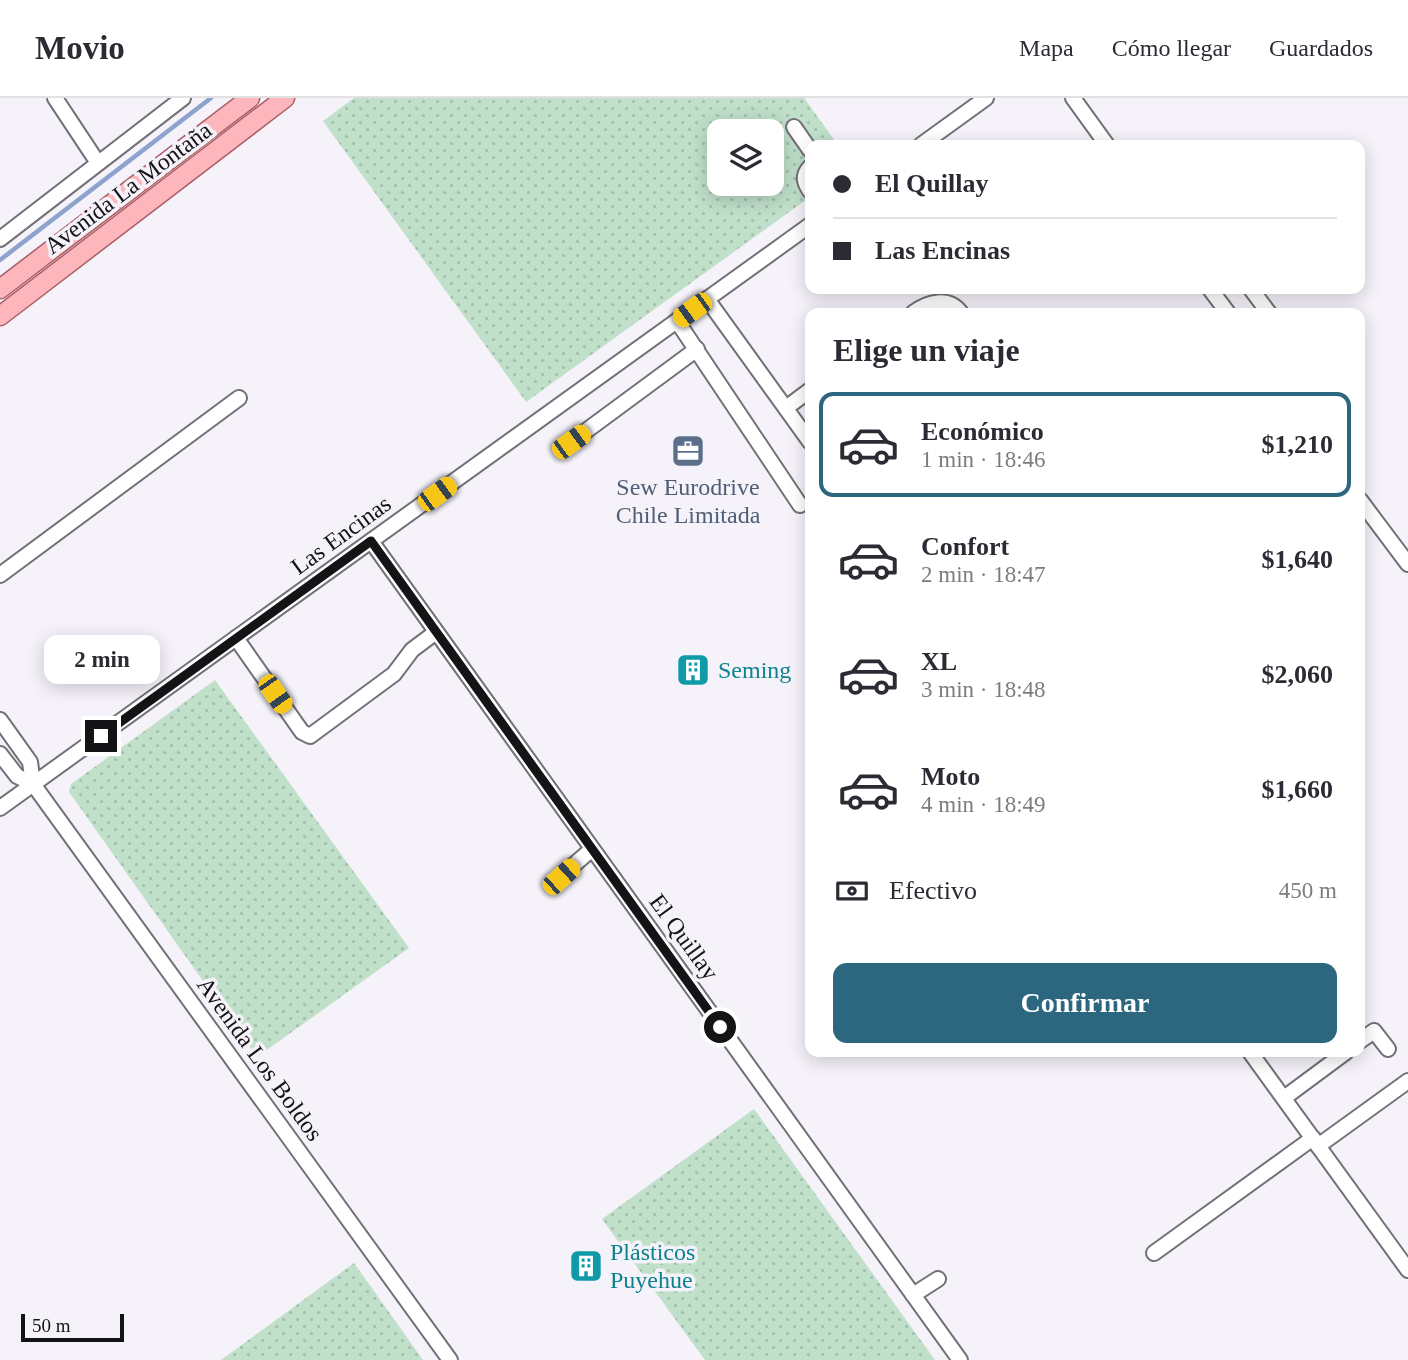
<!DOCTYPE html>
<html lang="es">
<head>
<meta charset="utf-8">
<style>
  body { margin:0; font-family:"Times New Roman",serif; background:#f2f2f3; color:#2b2b33; height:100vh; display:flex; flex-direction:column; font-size:26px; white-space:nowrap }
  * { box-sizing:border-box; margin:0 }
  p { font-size:23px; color:#7c7c81 }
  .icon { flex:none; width:38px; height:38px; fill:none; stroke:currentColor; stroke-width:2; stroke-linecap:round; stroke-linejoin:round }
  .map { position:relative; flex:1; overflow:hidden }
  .details { position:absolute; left:805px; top:210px; width:560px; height:749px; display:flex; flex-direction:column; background:#fff; border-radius:14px; box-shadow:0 4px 18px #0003 }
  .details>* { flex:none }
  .guide { position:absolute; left:805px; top:42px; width:560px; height:154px; border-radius:14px; box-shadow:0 4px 18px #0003; display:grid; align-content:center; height:154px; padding:0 28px; background:#fff }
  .fabs { position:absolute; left:707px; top:21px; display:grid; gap:14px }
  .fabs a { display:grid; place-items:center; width:77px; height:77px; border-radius:14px; background:#fff; box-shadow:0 4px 18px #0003; font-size:35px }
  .scale { position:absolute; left:21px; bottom:18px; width:103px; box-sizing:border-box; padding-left:7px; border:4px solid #141316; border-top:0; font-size:19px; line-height:24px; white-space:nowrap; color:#141316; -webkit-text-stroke:5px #f6f2fa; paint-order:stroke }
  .end { position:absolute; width:32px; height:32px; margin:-16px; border:9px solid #141316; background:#fff; box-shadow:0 0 0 4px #fff }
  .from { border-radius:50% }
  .bubble { position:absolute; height:49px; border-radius:14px; background:#fff; box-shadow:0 4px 18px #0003; font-size:23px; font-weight:600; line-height:49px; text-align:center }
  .car { position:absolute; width:21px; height:42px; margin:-21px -10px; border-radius:9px; box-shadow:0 0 5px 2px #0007; background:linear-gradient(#f5c518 24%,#345 0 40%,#f5c518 0 76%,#345 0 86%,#f5c518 0) }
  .guide b { display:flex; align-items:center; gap:24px; height:66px; font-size:26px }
  .guide b+b { border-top:2px solid #e1e1e2 }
  .guide i { width:18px; height:18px; background:#2b2b33 }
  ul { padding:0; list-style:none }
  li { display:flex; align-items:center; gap:21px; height:105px; margin:0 14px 10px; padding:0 14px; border:4px solid transparent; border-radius:14px }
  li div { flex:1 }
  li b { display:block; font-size:26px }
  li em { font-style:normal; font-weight:600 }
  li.current { border-color:#2c667f }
  li>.icon { width:63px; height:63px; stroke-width:1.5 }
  h2 { padding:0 28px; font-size:32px; line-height:84px }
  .pay { display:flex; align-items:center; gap:18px; height:77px; padding:0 28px; font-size:26px }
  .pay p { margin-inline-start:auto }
  .action { display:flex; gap:14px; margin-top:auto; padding:14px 28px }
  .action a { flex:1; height:80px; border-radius:14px; background:#2c667f; color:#fff; font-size:28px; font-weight:600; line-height:80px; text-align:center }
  header { display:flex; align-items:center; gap:42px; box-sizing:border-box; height:98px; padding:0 35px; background:#fff; border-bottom:2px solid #e1e1e2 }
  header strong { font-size:33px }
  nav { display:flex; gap:38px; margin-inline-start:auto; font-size:24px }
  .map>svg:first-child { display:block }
</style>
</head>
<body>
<header>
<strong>Movio</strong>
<nav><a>Mapa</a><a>Cómo llegar</a><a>Guardados</a></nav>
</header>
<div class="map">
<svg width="1408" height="1262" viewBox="0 0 1408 1262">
  <defs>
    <pattern id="grass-dots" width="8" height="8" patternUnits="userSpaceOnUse" patternTransform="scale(1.75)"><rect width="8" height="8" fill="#c0e0ca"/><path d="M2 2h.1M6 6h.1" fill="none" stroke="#a4bfad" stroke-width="1.8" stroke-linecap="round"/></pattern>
  </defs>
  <rect width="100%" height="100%" fill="#f6f2fa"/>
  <!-- grass -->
  <g fill="url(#grass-dots)" fill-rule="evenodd">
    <path d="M354 0H804L838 47H810V99L526 304 323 23ZM719 33H772V86H719Z"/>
    <path d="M215 582 409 850 257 959 69 694 71 686Z"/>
    <path d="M754 1011 935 1262H705L602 1121Z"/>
    <path d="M354 1165 423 1262H221Z"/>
  </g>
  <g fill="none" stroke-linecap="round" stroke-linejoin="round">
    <!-- stream -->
    <path stroke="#8da3cd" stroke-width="4.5" d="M0 162 211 0"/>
    <defs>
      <g id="minor">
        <path d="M55 0 98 65"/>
        <path d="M1073 0 1107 47"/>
        <path d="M794 29 810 52"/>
        <path d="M921 47 986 0"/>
        <path d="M810 69C802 78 804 84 810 93"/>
        <path d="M0 141 183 0"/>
        <path d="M1210 191 1228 215"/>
        <path d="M1251 191 1269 215"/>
        <path d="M707 201 810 344"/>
        <path d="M913 215C928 204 948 198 961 215"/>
        <path d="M677 223 800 407"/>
        <path d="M786 310 810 292"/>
        <path d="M571 344 697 251"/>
        <path d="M1360 402 1408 466"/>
        <path d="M371 443 960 1262"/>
        <path d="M0 477 239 300"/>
        <path d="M236 540 302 634 310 638 394 576 412 552 436 534"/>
        <path d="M0 622 30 664 33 686"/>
        <path d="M0 656 17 678 33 686 450 1262"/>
        <path d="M0 710 810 127"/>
        <path d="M560 779 592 751"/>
        <path d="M1360 943 1374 933 1388 951"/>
        <path d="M1250 954 1408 1172"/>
        <path d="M1284 1000 1346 954"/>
        <path d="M1318 1048 1408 983"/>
        <path d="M1154 1155 1313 1040"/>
        <path d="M913 1197 938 1181"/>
      </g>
      <g id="major">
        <path d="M0 191 250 0"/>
        <path d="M0 218 285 0"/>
      </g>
    </defs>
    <!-- minor casing -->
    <use href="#minor" stroke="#747077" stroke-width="18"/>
    <!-- major casing -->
    <use href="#major" stroke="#aa5e65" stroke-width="21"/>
    <!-- minor -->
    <use href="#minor" stroke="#fff" stroke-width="14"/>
    <!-- major -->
    <use href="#major" stroke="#fcb6bc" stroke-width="18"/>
  </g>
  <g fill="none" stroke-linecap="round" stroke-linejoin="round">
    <!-- route -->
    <path stroke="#141316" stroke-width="9" d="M101 638 371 443 720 929"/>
  </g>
  <!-- icons -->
  <defs>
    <symbol id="office-square" viewBox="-11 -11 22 22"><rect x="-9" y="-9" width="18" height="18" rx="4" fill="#5c6f8a" stroke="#f6f2fa"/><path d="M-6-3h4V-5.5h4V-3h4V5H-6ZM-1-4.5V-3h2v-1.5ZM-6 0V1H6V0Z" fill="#fff"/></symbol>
    <symbol id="building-square" viewBox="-11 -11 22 22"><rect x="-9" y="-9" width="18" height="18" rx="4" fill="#0f9aa8" stroke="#f6f2fa"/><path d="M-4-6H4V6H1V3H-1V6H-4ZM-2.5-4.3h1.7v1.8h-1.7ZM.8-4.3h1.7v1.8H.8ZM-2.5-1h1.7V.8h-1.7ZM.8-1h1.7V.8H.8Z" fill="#fff"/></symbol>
  </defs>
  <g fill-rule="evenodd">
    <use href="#office-square" x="669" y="334" width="38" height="38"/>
    <use href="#building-square" x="674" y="553" width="38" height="38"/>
    <use href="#building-square" x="567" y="1149" width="38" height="38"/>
  </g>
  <g text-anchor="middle" stroke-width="7" stroke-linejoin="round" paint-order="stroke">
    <!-- street labels -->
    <g font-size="24" fill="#141316" stroke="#f6f2fa">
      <text transform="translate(128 90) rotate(-37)" y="8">Avenida La Montaña</text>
      <text transform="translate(341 437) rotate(-36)" y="8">Las Encinas</text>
      <text transform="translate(684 839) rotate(54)" y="8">El Quillay</text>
      <text transform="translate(260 961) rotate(54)" y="8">Avenida Los Boldos</text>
    </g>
    <!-- service labels -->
    <g font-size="24" fill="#4e5e75" stroke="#f6f2fa">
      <text x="688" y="397">Sew Eurodrive<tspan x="688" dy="28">Chile Limitada</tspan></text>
    </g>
    <!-- culture labels -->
    <g font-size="24" fill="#0d838f" stroke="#f6f2fa" text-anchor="start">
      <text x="718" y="580">Seming</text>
      <text x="610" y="1162">Plásticos<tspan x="610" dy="28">Puyehue</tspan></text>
    </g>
  </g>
</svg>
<div class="fabs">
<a><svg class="icon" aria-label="layers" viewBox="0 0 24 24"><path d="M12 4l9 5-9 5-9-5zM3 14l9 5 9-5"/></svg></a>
</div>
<div class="scale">50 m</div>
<i class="end from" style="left:720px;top:929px"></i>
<i class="end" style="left:101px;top:638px"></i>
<div class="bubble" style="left:44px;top:537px;width:116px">2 min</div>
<i class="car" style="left:692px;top:212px;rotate:234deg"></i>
<i class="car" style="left:571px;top:344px;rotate:54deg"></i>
<i class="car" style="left:437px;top:396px;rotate:54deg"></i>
<i class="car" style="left:275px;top:596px;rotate:145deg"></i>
<i class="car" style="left:561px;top:779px;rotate:48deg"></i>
<div class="guide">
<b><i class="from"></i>El Quillay</b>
<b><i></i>Las Encinas</b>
</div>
<section class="details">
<h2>Elige un viaje</h2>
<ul>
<li class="current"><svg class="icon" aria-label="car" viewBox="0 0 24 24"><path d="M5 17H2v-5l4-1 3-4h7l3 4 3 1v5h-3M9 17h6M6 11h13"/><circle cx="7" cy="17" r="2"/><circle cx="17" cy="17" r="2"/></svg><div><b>Económico</b><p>1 min · 18:46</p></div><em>$1,210</em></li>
<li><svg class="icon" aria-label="car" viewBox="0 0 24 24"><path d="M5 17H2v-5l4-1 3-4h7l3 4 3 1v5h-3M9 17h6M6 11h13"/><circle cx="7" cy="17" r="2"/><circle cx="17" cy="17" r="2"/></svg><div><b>Confort</b><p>2 min · 18:47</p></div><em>$1,640</em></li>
<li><svg class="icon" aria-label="car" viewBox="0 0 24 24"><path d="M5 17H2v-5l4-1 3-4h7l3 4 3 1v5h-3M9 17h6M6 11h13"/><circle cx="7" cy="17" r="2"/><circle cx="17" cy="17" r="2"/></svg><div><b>XL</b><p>3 min · 18:48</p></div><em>$2,060</em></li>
<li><svg class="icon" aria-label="car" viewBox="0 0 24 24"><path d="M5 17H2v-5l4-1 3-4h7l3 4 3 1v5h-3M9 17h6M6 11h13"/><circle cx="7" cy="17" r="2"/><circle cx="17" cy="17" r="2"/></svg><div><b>Moto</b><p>4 min · 18:49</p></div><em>$1,660</em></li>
</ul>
<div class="pay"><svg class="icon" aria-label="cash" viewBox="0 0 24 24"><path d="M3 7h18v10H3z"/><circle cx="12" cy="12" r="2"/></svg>Efectivo<p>450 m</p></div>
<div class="action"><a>Confirmar</a></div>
</section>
</div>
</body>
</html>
